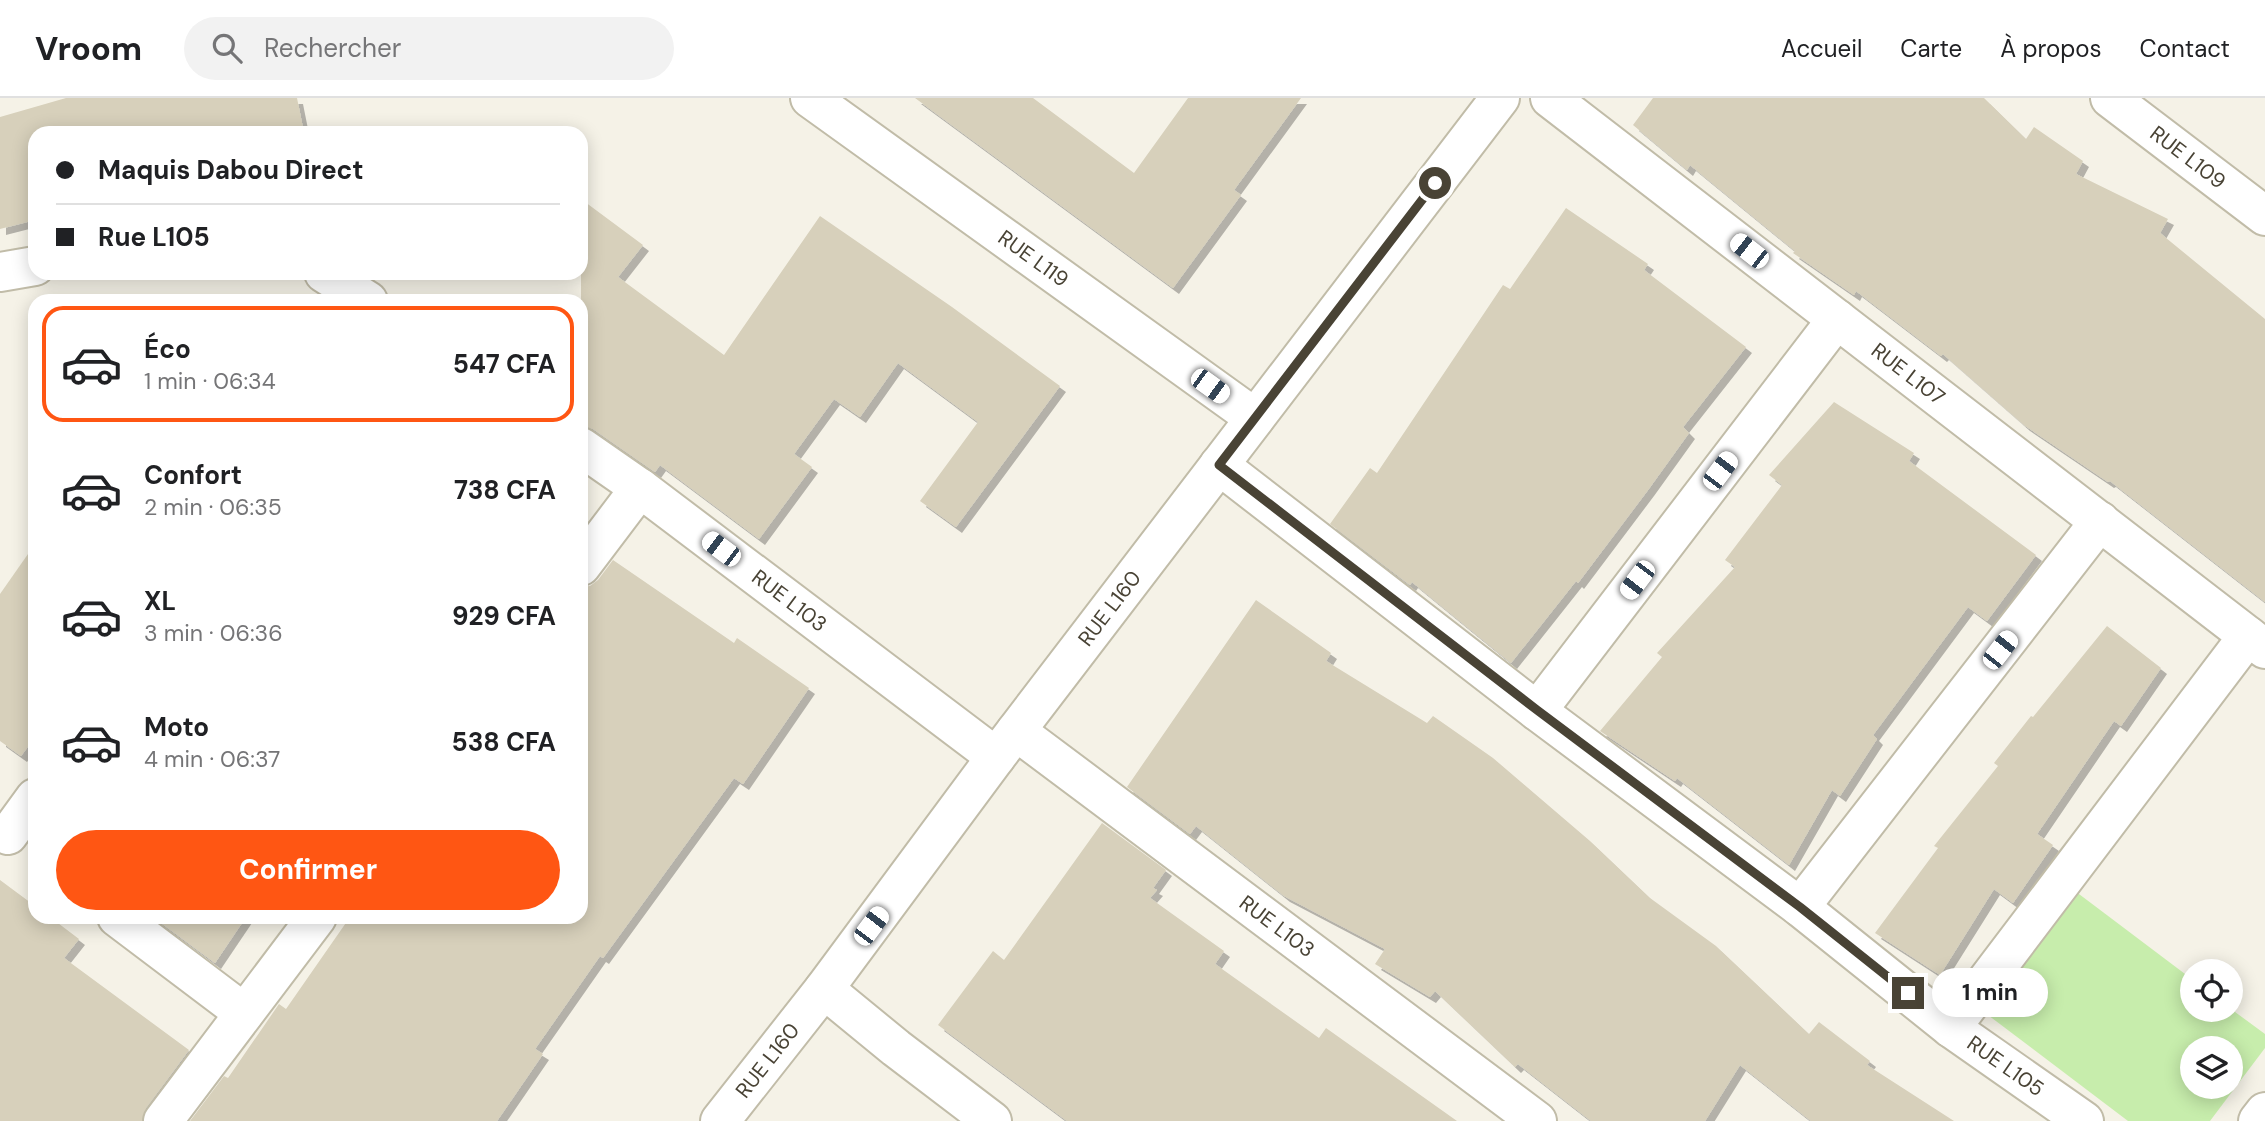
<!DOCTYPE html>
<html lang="fr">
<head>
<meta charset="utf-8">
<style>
  body { margin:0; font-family:"DM Sans",sans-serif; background:#f2f2f2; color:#202124; height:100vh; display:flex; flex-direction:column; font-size:26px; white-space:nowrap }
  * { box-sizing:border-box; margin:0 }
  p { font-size:23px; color:#757577 }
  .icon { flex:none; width:38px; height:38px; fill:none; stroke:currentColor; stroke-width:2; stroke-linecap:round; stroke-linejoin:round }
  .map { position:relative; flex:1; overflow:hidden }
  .drawer { position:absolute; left:28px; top:196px; width:560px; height:630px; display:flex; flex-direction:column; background:#fff; border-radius:21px; box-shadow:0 4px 18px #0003 }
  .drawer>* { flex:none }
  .guide { position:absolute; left:28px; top:28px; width:560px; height:154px; border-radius:21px; box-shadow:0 4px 18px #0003; display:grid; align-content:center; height:154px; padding:0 28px; background:#fff }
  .buttons { position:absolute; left:2180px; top:861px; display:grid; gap:14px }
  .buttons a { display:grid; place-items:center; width:63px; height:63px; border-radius:50%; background:#fff; box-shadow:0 4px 18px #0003; font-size:35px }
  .end { position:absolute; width:32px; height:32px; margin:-16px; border:9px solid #494335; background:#fff; box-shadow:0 0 0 4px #fff }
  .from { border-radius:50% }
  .bubble { position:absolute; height:49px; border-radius:24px; background:#fff; box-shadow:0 4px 18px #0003; font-size:23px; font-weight:700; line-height:49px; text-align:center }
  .car { position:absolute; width:21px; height:42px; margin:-21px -10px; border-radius:9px; box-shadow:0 0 5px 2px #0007; background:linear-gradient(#fff 24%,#345 0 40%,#fff 0 76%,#345 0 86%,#fff 0) }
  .guide b { display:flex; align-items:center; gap:24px; height:66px; font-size:26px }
  .guide b+b { border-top:2px solid #e0e0e0 }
  .guide i { width:18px; height:18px; background:#202124 }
  ul { padding:12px 0 0; list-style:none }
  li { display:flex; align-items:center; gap:21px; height:116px; margin:0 14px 10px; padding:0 14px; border:4px solid transparent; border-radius:21px }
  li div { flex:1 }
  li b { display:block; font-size:26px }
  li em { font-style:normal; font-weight:700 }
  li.selected { border-color:#ff5613 }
  li>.icon { width:63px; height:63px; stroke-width:1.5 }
  .button { display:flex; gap:14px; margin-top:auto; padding:14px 28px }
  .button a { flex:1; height:80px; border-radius:42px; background:#ff5613; color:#fff; font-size:28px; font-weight:700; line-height:80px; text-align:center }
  header { display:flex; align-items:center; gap:42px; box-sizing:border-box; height:98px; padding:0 35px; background:#fff; border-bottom:2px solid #e0e0e0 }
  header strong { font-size:33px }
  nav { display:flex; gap:38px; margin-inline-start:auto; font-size:24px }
  .search { width:490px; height:63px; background:#f2f2f2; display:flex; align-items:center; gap:18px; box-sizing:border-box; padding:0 24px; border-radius:38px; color:#757577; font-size:26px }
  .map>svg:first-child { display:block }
</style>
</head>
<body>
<header>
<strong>Vroom</strong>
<div class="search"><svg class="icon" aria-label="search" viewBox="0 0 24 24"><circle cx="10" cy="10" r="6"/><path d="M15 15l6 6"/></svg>Rechercher</div>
<nav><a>Accueil</a><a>Carte</a><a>À propos</a><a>Contact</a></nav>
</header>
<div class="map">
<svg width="2265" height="1023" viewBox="0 0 2265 1023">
  <defs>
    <filter id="shadow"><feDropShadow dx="6" dy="6" stdDeviation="0" flood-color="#0004"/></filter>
  </defs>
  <rect width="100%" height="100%" fill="#f5f2e7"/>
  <!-- green -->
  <path fill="#c7edac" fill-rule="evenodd" d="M2071 790 2193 882V912L2231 911 2265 936V950L2210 1023H2128L1980 911ZM2193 950H2231V989H2193Z"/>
  <!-- building -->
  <g fill="#d7d0bb" filter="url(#shadow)">
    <path d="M66 0H297L304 35H35V122L0 131V19Z"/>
    <path d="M915 0H1033L1134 75 1188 0H1301L1234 92 1241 97 1173 190Z"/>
    <path d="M1653 0H1984L2026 41 2034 29 2083 63 2076 76 2168 121 2160 135 2265 221V504L2110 383 2108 384 2024 327 1943 256 1941 258 1856 193 1854 197 1793 155 1795 153 1690 67 1687 72 1633 27Z"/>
    <path d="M581 101 643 147 618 179 724 257 820 118 952 209 1060 288 956 429 920 403 978 324 898 265 860 319 834 301 794 356 812 369 759 441 660 367 655 374 593 331 581 327Z"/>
    <path d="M1566 110 1648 166 1644 172 1746 249 1683 329 1689 335 1648 392 1578 485 1576 483 1511 565 1412 484 1410 487 1330 426 1370 370 1377 375 1503 187 1510 191Z"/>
    <path d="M1834 304 1914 355 1909 363 2036 457 1987 523 1968 509 1873 637 1877 641 1840 698 1832 692 1789 767 1677 680 1675 683 1600 633 1662 559 1657 555 1735 469 1725 462 1782 387 1769 377Z"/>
    <path d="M35 446V639L21 658 0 643V496Z"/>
    <path d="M613 462 734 545 737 540 809 590 743 686 734 680 603 860 600 858 535 951 543 956 497 1023H190L224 978 228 980 279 906 286 911 350 819H581V489L590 488 598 482Z"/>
    <path d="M1256 502 1331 555 1326 563 1427 625 1433 618 1493 660 1590 743 1650 800 1716 848 1809 936 1819 924 1870 963 1867 967 1954 1023H1811L1740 967 1705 1023H1591L1518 966 1515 969 1435 893 1430 899 1375 866 1385 851 1284 798 1196 728 1190 736 1127 689Z"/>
    <path d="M2107 528 2161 570 2121 628 2114 623 2037 736 2053 747 2013 805 1994 791 1940 877 1875 835 1938 750 1934 748 1998 668 1994 665 2031 618 2033 619Z"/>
    <path d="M1102 725 1166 772 1153 790 1157 792 1150 800 1224 853 1215 866 1319 940 1326 930 1457 1023H1067L938 927 993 853 1004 862Z"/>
    <path d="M0 782 35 808V819H50L79 841 64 860 189 952 146 1010 142 1023H0Z"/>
    <path d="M153 819H246L215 865Z"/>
  </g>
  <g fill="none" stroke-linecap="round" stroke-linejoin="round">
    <defs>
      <g id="minor">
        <path id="s1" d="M810 0 1255 320"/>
        <path id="s2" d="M1550 0 2265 551"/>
        <path id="s3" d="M2110 0 2265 118"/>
        <path d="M0 174 35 168"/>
        <path d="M324 175 368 203"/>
        <path id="s4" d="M581 349 640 390 996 659"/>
        <path id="s5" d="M1219 367 1537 613 1800 809 1951 930 2084 1023"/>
        <path d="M581 468 640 390"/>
        <path d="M1537 613 1837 221"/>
        <path id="s6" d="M1016 633 1537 1023"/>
        <path d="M8 737 35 700"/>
        <path d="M1800 809 2100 423"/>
        <path d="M117 819 244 915"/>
        <path d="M824 891 896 950 992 1023"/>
        <path d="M1951 930 2248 538"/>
        <path d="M163 1023 317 819"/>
        <path id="s7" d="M720 1023 824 891 996 659 1500 0"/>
        <path d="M2258 1023 2265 1014"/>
      </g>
    </defs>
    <!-- minor casing -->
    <use href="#minor" stroke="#c1bca8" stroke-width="42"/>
    <!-- minor -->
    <use href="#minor" stroke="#fff" stroke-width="38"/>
  </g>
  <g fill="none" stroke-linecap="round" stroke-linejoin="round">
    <!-- route -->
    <path stroke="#494335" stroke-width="9" d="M1435 85 1219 367 1537 612 1800 809 1908 895"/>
  </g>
  <g text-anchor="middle" stroke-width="5" stroke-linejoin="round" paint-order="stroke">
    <!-- street labels -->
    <g font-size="21" fill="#494335" stroke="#fff">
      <text dy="7" stroke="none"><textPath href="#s3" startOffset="98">RUE L109</textPath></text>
      <text dy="7" stroke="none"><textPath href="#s1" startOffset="275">RUE L119</textPath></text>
      <text dy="7" stroke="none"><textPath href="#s2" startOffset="452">RUE L107</textPath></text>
      <text dy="7" stroke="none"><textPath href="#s4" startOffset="259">RUE L103</textPath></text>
      <text dy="7" stroke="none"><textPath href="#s7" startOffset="644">RUE L160</textPath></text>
      <text dy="7" stroke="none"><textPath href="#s6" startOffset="326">RUE L103</textPath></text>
      <text dy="7" stroke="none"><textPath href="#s7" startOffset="77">RUE L160</textPath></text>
      <text dy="7" stroke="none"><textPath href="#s5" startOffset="990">RUE L105</textPath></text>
    </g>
  </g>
</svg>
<div class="buttons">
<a><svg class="icon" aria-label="locate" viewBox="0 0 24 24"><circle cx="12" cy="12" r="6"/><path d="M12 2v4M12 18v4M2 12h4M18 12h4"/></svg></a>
<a><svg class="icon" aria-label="layers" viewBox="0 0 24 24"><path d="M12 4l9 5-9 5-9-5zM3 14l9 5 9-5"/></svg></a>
</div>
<i class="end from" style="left:1435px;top:85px"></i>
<i class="end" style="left:1908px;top:895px"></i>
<div class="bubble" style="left:1932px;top:870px;width:116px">1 min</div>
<i class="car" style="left:1749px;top:153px;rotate:308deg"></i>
<i class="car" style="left:1210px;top:288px;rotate:126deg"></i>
<i class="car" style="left:1720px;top:373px;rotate:37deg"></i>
<i class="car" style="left:721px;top:451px;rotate:307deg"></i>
<i class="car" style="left:1637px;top:482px;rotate:217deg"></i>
<i class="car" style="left:2000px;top:552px;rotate:38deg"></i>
<i class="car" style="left:871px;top:828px;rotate:37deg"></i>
<div class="guide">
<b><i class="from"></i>Maquis Dabou Direct</b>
<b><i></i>Rue L105</b>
</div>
<section class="drawer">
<ul>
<li class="selected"><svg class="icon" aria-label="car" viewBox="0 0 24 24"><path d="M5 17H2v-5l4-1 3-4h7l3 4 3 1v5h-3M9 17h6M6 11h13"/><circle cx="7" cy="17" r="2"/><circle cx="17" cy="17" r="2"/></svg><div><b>Éco</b><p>1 min · 06:34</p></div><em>547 CFA</em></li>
<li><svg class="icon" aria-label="car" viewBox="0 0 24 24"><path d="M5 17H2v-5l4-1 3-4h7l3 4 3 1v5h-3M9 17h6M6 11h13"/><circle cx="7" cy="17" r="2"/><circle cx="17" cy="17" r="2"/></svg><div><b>Confort</b><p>2 min · 06:35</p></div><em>738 CFA</em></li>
<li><svg class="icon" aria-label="car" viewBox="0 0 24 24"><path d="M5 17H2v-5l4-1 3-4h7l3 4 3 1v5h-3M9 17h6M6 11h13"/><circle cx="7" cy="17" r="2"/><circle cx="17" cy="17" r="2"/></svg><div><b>XL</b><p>3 min · 06:36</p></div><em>929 CFA</em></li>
<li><svg class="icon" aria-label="car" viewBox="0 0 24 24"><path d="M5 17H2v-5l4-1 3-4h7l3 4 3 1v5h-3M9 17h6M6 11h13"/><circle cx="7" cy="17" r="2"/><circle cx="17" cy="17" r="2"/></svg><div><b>Moto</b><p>4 min · 06:37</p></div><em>538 CFA</em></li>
</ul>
<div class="button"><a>Confirmer</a></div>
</section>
</div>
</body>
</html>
